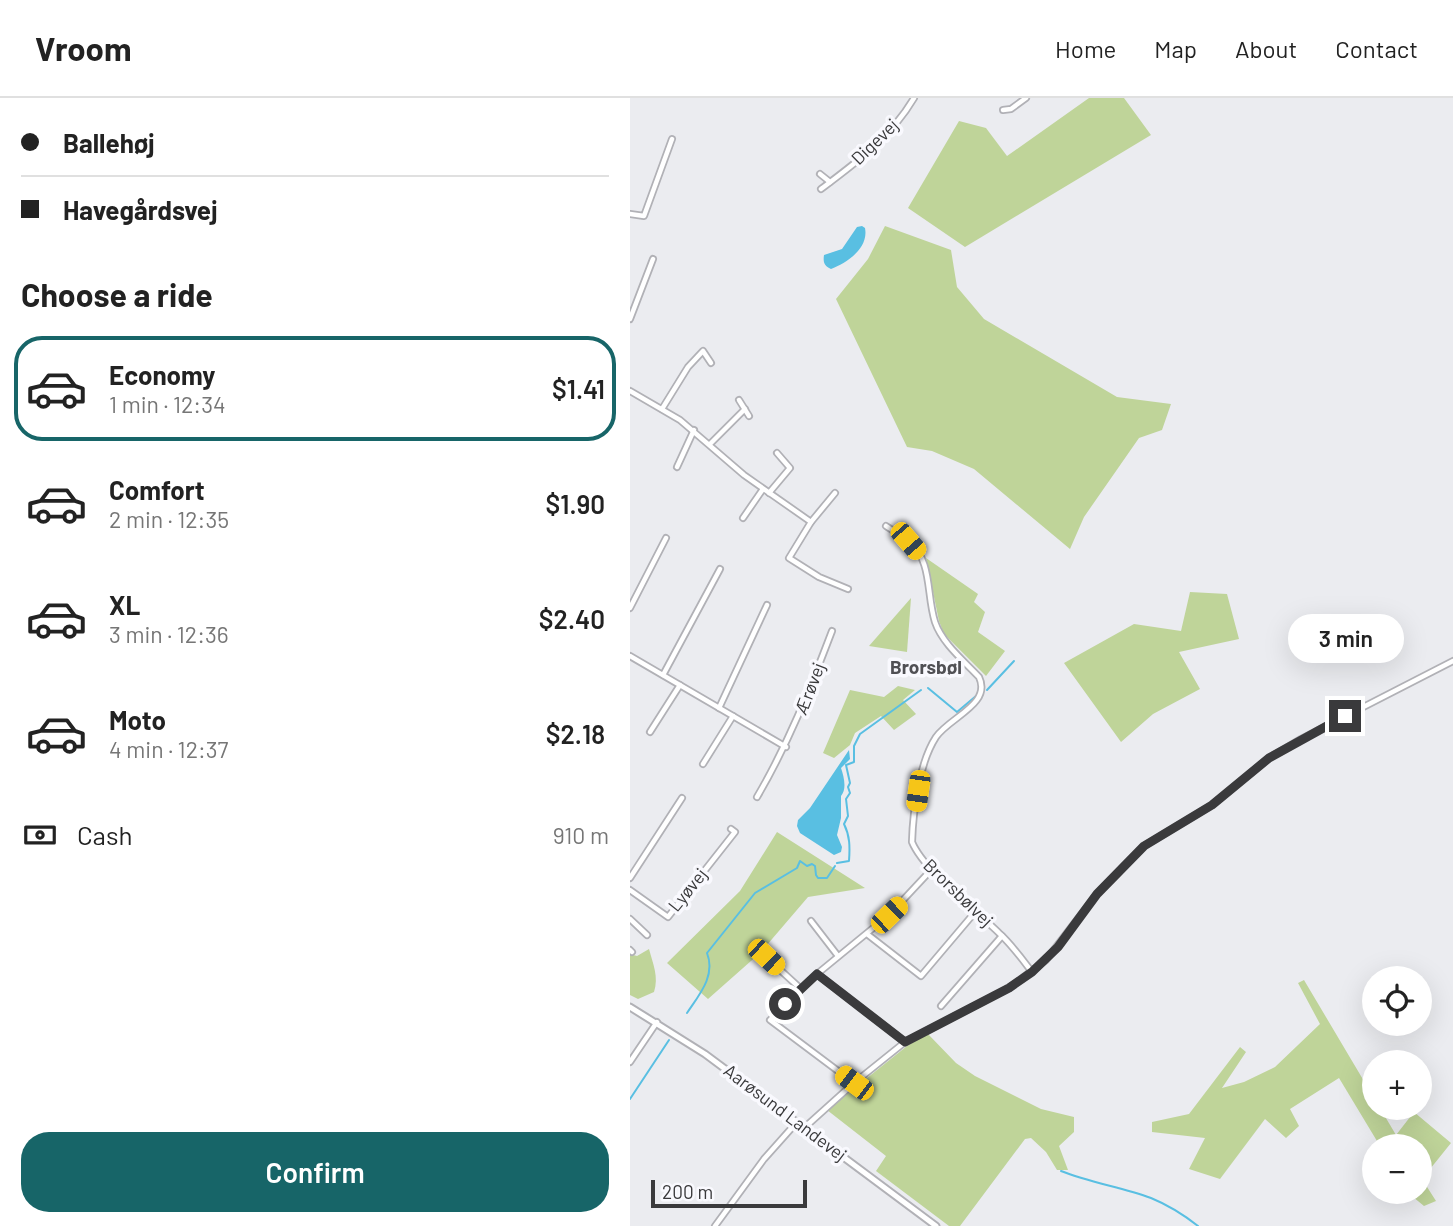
<!DOCTYPE html>
<html lang="en">
<head>
<meta charset="utf-8">
<style>
  body { margin:0; font-family:Barlow,sans-serif; background:#f2f2f2; color:#222; height:100vh; display:flex; flex-direction:column; font-size:26px; white-space:nowrap }
  * { box-sizing:border-box; margin:0 }
  p { font-size:23px; color:#767676 }
  .icon { flex:none; width:38px; height:38px; fill:none; stroke:currentColor; stroke-width:2; stroke-linecap:round; stroke-linejoin:round }
  .map { position:relative; flex:1; overflow:hidden }
  .sheet { display:flex; flex-direction:column; background:#fff; width:630px }
  .sheet>* { flex:none }
  .guide { display:grid; align-content:center; height:154px; padding:0 21px; background:#fff }
  .buttons { position:absolute; left:732px; top:868px; display:grid; gap:14px }
  .buttons a { display:grid; place-items:center; width:70px; height:70px; border-radius:50%; background:#fff; box-shadow:0 7px 28px #0002; font-size:35px }
  .scale { position:absolute; left:21px; bottom:18px; width:156px; box-sizing:border-box; padding-left:7px; border:4px solid #3a3a3c; border-top:0; font-size:19px; line-height:24px; white-space:nowrap; color:#3a3a3c; -webkit-text-stroke:5px #f9f9fe; paint-order:stroke }
  .end { position:absolute; width:32px; height:32px; margin:-16px; border:9px solid #3a3a3c; background:#fff; box-shadow:0 0 0 4px #fff }
  .from { border-radius:50% }
  .bubble { position:absolute; height:49px; border-radius:24px; background:#fff; box-shadow:0 7px 28px #0002; font-size:23px; font-weight:600; line-height:49px; text-align:center }
  .car { position:absolute; width:21px; height:42px; margin:-21px -10px; border-radius:9px; box-shadow:0 0 5px 2px #0007; background:linear-gradient(#f5c518 24%,#345 0 40%,#f5c518 0 76%,#345 0 86%,#f5c518 0) }
  .guide b { display:flex; align-items:center; gap:24px; height:66px; font-size:26px }
  .guide b+b { border-top:2px solid #e0e0e0 }
  .guide i { width:18px; height:18px; background:#222 }
  ul { padding:0; list-style:none }
  li { display:flex; align-items:center; gap:21px; height:105px; margin:0 14px 10px; padding:0 7px; border:4px solid transparent; border-radius:28px }
  li div { flex:1 }
  li b { display:block; font-size:26px }
  li em { font-style:normal; font-weight:600 }
  li.current { border-color:#176568 }
  li>.icon { width:63px; height:63px; stroke-width:1.5 }
  h2 { padding:0 21px; font-size:32px; line-height:84px }
  .pay { display:flex; align-items:center; gap:18px; height:77px; padding:0 21px; font-size:26px }
  .pay p { margin-inline-start:auto }
  .button { display:flex; gap:14px; margin-top:auto; padding:14px 21px }
  .button a { flex:1; height:80px; border-radius:28px; background:#176568; color:#fff; font-size:28px; font-weight:600; line-height:80px; text-align:center }
  header { display:flex; align-items:center; gap:42px; box-sizing:border-box; height:98px; padding:0 35px; background:#fff; border-bottom:2px solid #e0e0e0 }
  header strong { font-size:33px }
  nav { display:flex; gap:38px; margin-inline-start:auto; font-size:24px }
  main { display:flex; flex:1; min-height:0 }
  .map>svg:first-child { display:block }
</style>
</head>
<body>
<header>
<strong>Vroom</strong>
<nav><a>Home</a><a>Map</a><a>About</a><a>Contact</a></nav>
</header>
<main>
<section class="sheet">
<div class="guide">
<b><i class="from"></i>Ballehøj</b>
<b><i></i>Havegårdsvej</b>
</div>
<h2>Choose a ride</h2>
<ul>
<li class="current"><svg class="icon" aria-label="car" viewBox="0 0 24 24"><path d="M5 17H2v-5l4-1 3-4h7l3 4 3 1v5h-3M9 17h6M6 11h13"/><circle cx="7" cy="17" r="2"/><circle cx="17" cy="17" r="2"/></svg><div><b>Economy</b><p>1 min · 12:34</p></div><em>$1.41</em></li>
<li><svg class="icon" aria-label="car" viewBox="0 0 24 24"><path d="M5 17H2v-5l4-1 3-4h7l3 4 3 1v5h-3M9 17h6M6 11h13"/><circle cx="7" cy="17" r="2"/><circle cx="17" cy="17" r="2"/></svg><div><b>Comfort</b><p>2 min · 12:35</p></div><em>$1.90</em></li>
<li><svg class="icon" aria-label="car" viewBox="0 0 24 24"><path d="M5 17H2v-5l4-1 3-4h7l3 4 3 1v5h-3M9 17h6M6 11h13"/><circle cx="7" cy="17" r="2"/><circle cx="17" cy="17" r="2"/></svg><div><b>XL</b><p>3 min · 12:36</p></div><em>$2.40</em></li>
<li><svg class="icon" aria-label="car" viewBox="0 0 24 24"><path d="M5 17H2v-5l4-1 3-4h7l3 4 3 1v5h-3M9 17h6M6 11h13"/><circle cx="7" cy="17" r="2"/><circle cx="17" cy="17" r="2"/></svg><div><b>Moto</b><p>4 min · 12:37</p></div><em>$2.18</em></li>
</ul>
<div class="pay"><svg class="icon" aria-label="cash" viewBox="0 0 24 24"><path d="M3 7h18v10H3z"/><circle cx="12" cy="12" r="2"/></svg>Cash<p>910 m</p></div>
<div class="button"><a>Confirm</a></div>
</section>
<div class="map">
<svg width="823" height="1128" viewBox="0 0 823 1128">
  <rect width="100%" height="100%" fill="#ebecf0"/>
  <!-- green -->
  <g fill="#bfd499">
    <path d="M459 0H494L521 37 335 149 278 110 329 23 356 30 377 58Z"/>
    <path d="M255 128 321 152 327 189 354 221 487 299 541 306 532 332 509 340 454 419 440 451 344 371 302 353 277 349 206 201 238 161Z"/>
    <path d="M296 460 348 496 344 504 355 514 348 534 375 553 356 578 314 536 309 523Z"/>
    <path d="M560 494 597 496 609 541 549 554 570 591 523 616 491 644 434 565 504 526 551 533Z"/>
    <path d="M281 500 277 554 239 548Z"/>
    <path d="M268 588 285 592 273 602 286 616 264 632 251 618 225 635 220 647 204 660 193 655 220 592 254 599Z"/>
    <path d="M147 734 235 790 178 799 130 855 78 901 37 865 110 793Z"/>
    <path d="M19 851C23 866 29 879 24 894L8 901 0 897V856L7 858Z"/>
    <path d="M674 882 744 1000V1010H750L766 1037 784 1014 821 1045 792 1081 806 1103 794 1108 777 1094H789V1048H750L709 980 660 1011 669 1028 656 1040 635 1021 590 1081 559 1071 575 1040 522 1034V1024L559 1016 610 949 616 954 592 990 614 984 645 969 690 926 668 885Z"/>
    <path d="M298 936 326 965 345 978 411 1011 444 1019V1034L429 1048 438 1072H427L416 1054 401 1040 395 1041 330 1128H319L246 1073 256 1058 197 1012 277 948Z"/>
  </g>
  <!-- water -->
  <g fill="#59bfe2">
    <path d="M232 128 235 130C239 150 217 165 201 171 194 168 193 164 194 157L212 151 227 129Z"/>
    <path d="M219 652 220 661 211 670C214 679 217 691 211 698V720L207 737 212 749 211 754 204 757 170 735 167 728 168 722 180 710Z"/>
  </g>
  <g fill="none" stroke-linecap="round" stroke-linejoin="round">
    <!-- stream -->
    <g stroke="#59bfe2" stroke-width="2">
      <path d="M298 590 327 614 346 598"/>
      <path d="M357 592 384 563"/>
      <path d="M207 765 219 763C220 749 220 738 214 726L218 718 216 701 220 695 218 689 220 685 216 667 224 664V648L230 636 291 592"/>
      <path d="M57 915C69 897 86 878 77 855L125 795 167 770 170 763 177 768 182 766 185 768 186 777 188 780H197L205 768"/>
      <path d="M0 1001 39 942"/>
      <path d="M431 1073C461 1085 492 1089 521 1100 538 1107 554 1117 568 1128"/>
    </g>
    <defs>
      <g id="minor">
        <path d="M373 12 381 11 396 0"/>
        <path d="M190 76 200 84"/>
        <path d="M191 91C227 64 261 39 284 0"/>
        <path d="M0 116 14 118 42 41"/>
        <path d="M0 221 23 161"/>
        <path d="M0 293 50 322 114 377 181 424"/>
        <path d="M109 302 119 318"/>
        <path d="M32 311 58 269 73 253 81 265"/>
        <path d="M80 346 115 311"/>
        <path d="M47 369 64 332"/>
        <path d="M139 395 160 370 147 355"/>
        <path d="M205 395 181 424 159 460 189 479 218 491"/>
        <path d="M113 420 133 391"/>
        <path d="M256 428C263 433 272 437 279 443 303 464 296 496 305 524 312 545 334 563 349 579 362 606 320 619 306 639 289 665 283 713 282 744 294 773 346 812 370 836 382 847 392 861 402 874"/>
        <path d="M0 510 36 440"/>
        <path d="M0 558 156 649"/>
        <path d="M33 577 90 471"/>
        <path d="M89 610 137 507"/>
        <path d="M20 634 50 587"/>
        <path d="M73 666 103 618"/>
        <path d="M127 699C158 646 180 591 202 533"/>
        <path d="M0 780 52 700"/>
        <path d="M0 792 38 819 105 734 101 731"/>
        <path d="M0 821 17 837"/>
        <path d="M181 823 208 858"/>
        <path d="M237 836 291 878 346 813"/>
        <path d="M0 852 2 854"/>
        <path d="M136 859 171 891"/>
        <path d="M187 876 275 944"/>
        <path d="M311 908 372 838"/>
        <path d="M0 964 27 924"/>
        <path d="M224 985 140 922 187 876 259 817 302 771"/>
        <path d="M174 1030 224 985 275 944 379 890 416 862 467 796 514 748 582 707 639 660 671 641 823 563"/>
        <path d="M85 1128 134 1061 167 1024"/>
      </g>
      <path id="tertiary" d="M0 909 75 956 306 1128"/>
    </defs>
    <!-- minor casing -->
    <use href="#minor" stroke="#b1b1b6" stroke-width="8"/>
    <!-- tertiary casing -->
    <use href="#tertiary" stroke="#b1b1b6" stroke-width="9"/>
    <!-- minor -->
    <use href="#minor" stroke="#fff" stroke-width="4.5"/>
    <!-- tertiary -->
    <use href="#tertiary" stroke="#fff" stroke-width="5"/>
  </g>
  <g fill="none" stroke-linecap="round" stroke-linejoin="round">
    <!-- route -->
    <path stroke="#3a3a3c" stroke-width="9" d="M155 906 187 876 275 944 379 890 402 874 428 849 467 796 514 748 582 707 639 660 715 618"/>
  </g>
  <g text-anchor="middle" stroke-width="7" stroke-linejoin="round" paint-order="stroke">
    <!-- street labels -->
    <g font-size="18" fill="#3a3a3c" stroke="#f9f9fe">
      <text transform="translate(245 44) rotate(-44)" y="6">Digevej</text>
      <text transform="translate(180 591) rotate(-69)" y="6">Ærøvej</text>
      <text transform="translate(58 792) rotate(-51)" y="6">Lyøvej</text>
      <text transform="translate(328 795) rotate(44)" y="6">Brorsbølvej</text>
      <text transform="translate(155 1015) rotate(37)" y="6">Aarøsund Landevej</text>
    </g>
    <!-- neighbourhood labels -->
    <g font-size="19" font-weight="bold" fill="#505054" stroke="#f9f9fe">
      <text x="296" y="576">Brorsbøl</text>
    </g>
  </g>
</svg>
<div class="buttons">
<a><svg class="icon" aria-label="locate" viewBox="0 0 24 24"><circle cx="12" cy="12" r="6"/><path d="M12 2v4M12 18v4M2 12h4M18 12h4"/></svg></a>
<a>+</a>
<a>−</a>
</div>
<div class="scale">200 m</div>
<i class="end from" style="left:155px;top:906px"></i>
<i class="end" style="left:715px;top:618px"></i>
<div class="bubble" style="left:658px;top:516px;width:116px">3 min</div>
<i class="car" style="left:278px;top:443px;rotate:139deg"></i>
<i class="car" style="left:288px;top:693px;rotate:188deg"></i>
<i class="car" style="left:259px;top:817px;rotate:46deg"></i>
<i class="car" style="left:136px;top:859px;rotate:133deg"></i>
<i class="car" style="left:224px;top:985px;rotate:307deg"></i>
</div>
</main>
</body>
</html>
